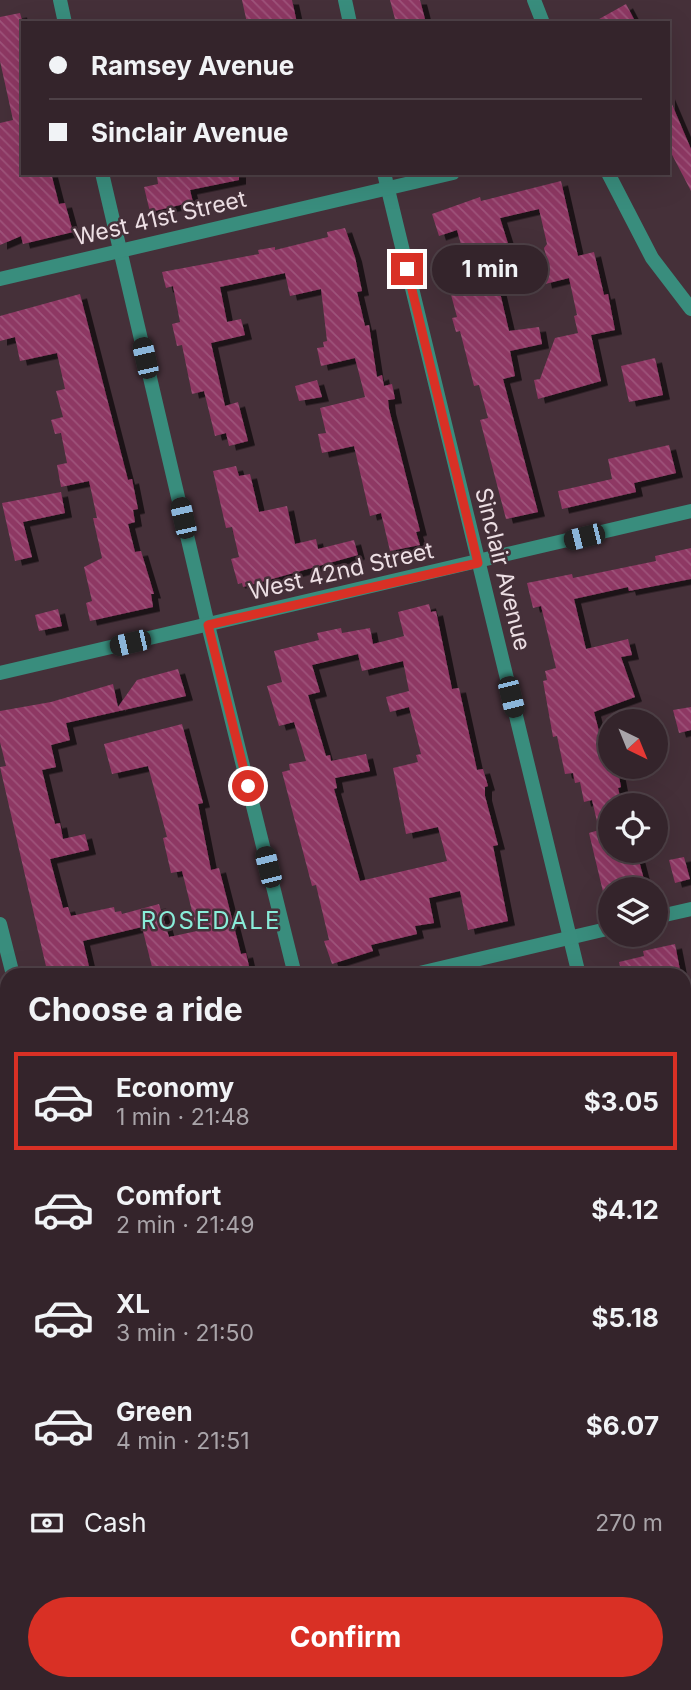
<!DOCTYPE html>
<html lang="en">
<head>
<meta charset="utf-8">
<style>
  body { margin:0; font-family:Inter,sans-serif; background:#3f3037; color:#f1f3f6; height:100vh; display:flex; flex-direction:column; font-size:26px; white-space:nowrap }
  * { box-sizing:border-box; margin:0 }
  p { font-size:23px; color:#a9a4a9 }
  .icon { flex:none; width:38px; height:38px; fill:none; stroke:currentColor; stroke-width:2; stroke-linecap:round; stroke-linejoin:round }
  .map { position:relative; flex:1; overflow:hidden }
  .sheet { position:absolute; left:0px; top:968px; width:691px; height:723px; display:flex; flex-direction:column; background:#34242b; border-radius:21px 21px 0 0; box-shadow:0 7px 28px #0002,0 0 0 2px #4e4147 }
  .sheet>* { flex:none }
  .top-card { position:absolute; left:21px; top:21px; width:649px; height:154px; border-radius:0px; box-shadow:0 7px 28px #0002,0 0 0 2px #4e4147; display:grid; align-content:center; height:154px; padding:0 28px; background:#34242b }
  .needle { width:46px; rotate:137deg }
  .tools { position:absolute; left:598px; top:709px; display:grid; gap:14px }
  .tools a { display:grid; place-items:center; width:70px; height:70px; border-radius:50%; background:#34242b; box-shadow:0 7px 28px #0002,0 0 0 2px #4e4147; font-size:35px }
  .end { position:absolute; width:32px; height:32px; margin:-16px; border:9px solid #d93025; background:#fff; box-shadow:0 0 0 4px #fff }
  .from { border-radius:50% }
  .bubble { position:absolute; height:49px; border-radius:24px; background:#34242b; box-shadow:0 7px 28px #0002,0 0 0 2px #4e4147; font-size:23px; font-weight:700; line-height:49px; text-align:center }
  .car { position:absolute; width:21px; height:42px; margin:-21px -10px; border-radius:9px; box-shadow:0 0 5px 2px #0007; background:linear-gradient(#222 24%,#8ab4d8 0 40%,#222 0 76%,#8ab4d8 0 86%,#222 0) }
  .top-card b { display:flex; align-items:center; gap:24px; height:66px; font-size:26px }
  .top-card b+b { border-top:2px solid #4e4147 }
  .top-card i { width:18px; height:18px; background:#f1f3f6 }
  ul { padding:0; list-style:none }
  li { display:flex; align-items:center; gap:21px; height:98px; margin:0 14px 10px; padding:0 14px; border:4px solid transparent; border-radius:0px }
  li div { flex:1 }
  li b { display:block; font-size:26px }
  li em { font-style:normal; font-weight:700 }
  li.selected { border-color:#d93025 }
  li>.icon { width:63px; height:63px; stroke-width:1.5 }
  h2 { padding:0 28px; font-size:32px; line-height:84px }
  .pay { display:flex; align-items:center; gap:18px; height:77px; padding:0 28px; font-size:26px }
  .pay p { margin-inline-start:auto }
  .cta { display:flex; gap:14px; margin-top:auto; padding:14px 28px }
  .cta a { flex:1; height:80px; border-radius:42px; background:#d93025; color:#fff; font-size:28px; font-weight:700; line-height:80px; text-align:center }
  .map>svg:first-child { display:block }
</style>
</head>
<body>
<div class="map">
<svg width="691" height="1690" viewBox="0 0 691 1690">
  <defs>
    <pattern id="grass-tufts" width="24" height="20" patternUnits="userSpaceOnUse" patternTransform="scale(1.75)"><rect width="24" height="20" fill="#7d3b5b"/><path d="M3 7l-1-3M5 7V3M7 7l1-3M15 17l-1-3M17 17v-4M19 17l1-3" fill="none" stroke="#905772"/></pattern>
    <pattern id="building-back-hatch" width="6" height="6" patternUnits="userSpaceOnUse" patternTransform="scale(1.75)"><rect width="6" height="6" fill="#8e3764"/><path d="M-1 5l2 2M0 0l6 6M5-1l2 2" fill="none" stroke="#9e547a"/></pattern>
    <filter id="shadow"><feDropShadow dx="7" dy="4.5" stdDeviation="0" flood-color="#0009"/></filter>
  </defs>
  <rect width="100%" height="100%" fill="#453039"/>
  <!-- grass -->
  <path fill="url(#grass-tufts)" d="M0 993 7 1021V1452L0 1454Z"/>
  <!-- pitch -->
  <path fill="#7d3b5b" d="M7 1340V1409L5 1410 0 1383V1342Z"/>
  <!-- building -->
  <g fill="url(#building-back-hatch)" fill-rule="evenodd" filter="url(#shadow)">
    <path d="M242 0H292L297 23H247Z"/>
    <path d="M390 0H420L426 23H396Z"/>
    <path d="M626 4 636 23H592Z"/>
    <path d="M20 13 23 24V173H51L59 204 65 203 73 232 23 244 21 236 0 245V123L13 120 0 61V17Z"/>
    <path d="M668 95 691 149V191L668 147Z"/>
    <path d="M169 173H239V180L190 190 193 202 150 212 144 187 158 184 157 176Z"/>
    <path d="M561 181 578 256 594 252 604 295 608 294 615 330 591 335 601 381 538 399 534 380 540 379 555 338 578 333 574 316 577 315 569 278 545 284 541 265 548 263 544 248 547 244 539 209 500 218 510 250 479 260 486 288 498 284 509 331 539 327 542 344 510 351 515 376 503 379 538 512 506 519 480 420 488 418 479 385 474 386 460 331 456 332 452 318 457 317 443 265 465 259 457 230 439 236 432 214 480 197 481 201Z"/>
    <path d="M345 228 355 257 362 291 357 292 365 326 369 325 377 377 382 375 384 386 392 384 395 399 388 400 389 409 420 531 416 532 420 545 390 551 381 513 370 516 354 446 322 453 318 434 326 433 320 408 365 397 355 358 321 366 317 348 324 347 323 342 327 341 321 289 290 296 285 273 220 287 227 322 241 319 245 335 211 343 225 406 238 402 248 441 229 446 226 433 215 436 204 391 192 394 182 345 177 346 172 324 180 322 173 286 166 288 162 272 259 254 258 250 275 247V250L328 237 327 232Z"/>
    <path d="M80 294 128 480 132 479 138 509 133 510 135 522 128 524 135 552 141 551 154 594H151L153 607 90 621 86 603 92 601 84 567 102 558 93 518H97L89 481 61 487 57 465 67 463 61 433 55 434 51 420 63 417 56 391 65 389 57 353 20 361 15 337 0 341V316Z"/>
    <path d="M655 358 663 395 629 402 621 366Z"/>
    <path d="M317 380 322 397 299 401 295 386Z"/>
    <path d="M669 445 676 473 634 483 636 492 562 509 558 491 612 479 608 459Z"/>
    <path d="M236 466 239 476 250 474 259 512 287 506 295 544 316 539 318 549 354 540 358 555 243 587 242 583 238 584 231 559 239 557 232 527 226 528 213 471Z"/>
    <path d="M61 492 65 513 23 522 32 557 15 561 2 503Z"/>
    <path d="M691 548V579L629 591 628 587 574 599 586 649 628 639 632 655 621 657 635 697 594 712 603 747 611 745V766H617L621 787 618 788 622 805H611V850H630L632 858 638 857 646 887 611 889V895L604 896 589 833 599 830 592 800 584 802 580 782 575 783 573 773 565 774 557 736 553 737 543 681 547 680 545 671 556 668 541 606 533 608 527 583 572 574 573 578 656 561 655 556Z"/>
    <path d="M429 604 431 612 436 611 452 689 459 688 477 770 483 769 488 786 485 787V796L498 845 493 846 508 921 468 930 460 891 429 898 434 923 415 926 417 934 371 945 373 951 332 964 324 941 329 940 316 885 312 886 282 772 290 770 289 764 306 761 294 722 279 726 267 686 282 682 274 651 319 640 317 633 341 628 342 633 370 628 373 644 404 636 398 612ZM358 654 362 671 403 661 409 691 386 697 390 712 409 707 421 754 416 755 418 762 393 768 406 834 438 827 447 861 360 881 334 789 337 788 335 778 370 771 366 754 331 761 330 755 326 756 308 695 320 692 312 665Z"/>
    <path d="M58 609 62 626 39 631 35 615Z"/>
    <path d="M178 669 186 696 66 723 70 740 51 745 56 767 42 770 55 824 60 823 63 839 85 834 89 850 50 859 63 908 68 907 71 916 114 907 115 912 121 911 122 914 159 904 169 937 197 931 182 871 171 873 163 838 167 837 148 766 112 774 104 744 182 724 203 803 198 804 211 870 219 868 241 954 246 953 251 975H154L142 927 83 941 91 975H48L0 767 6 766 0 742V711L51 702 113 684 118 707 137 680Z"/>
    <path d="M691 707V730L679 733 673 710Z"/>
    <path d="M684 857 690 879 675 883 669 860Z"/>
    <path d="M675 944 681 975H622L619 962 644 956 643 951Z"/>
  </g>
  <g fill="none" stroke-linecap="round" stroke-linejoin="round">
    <!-- minor -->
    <g stroke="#398d7d" stroke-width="14">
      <path d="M60 0 65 23"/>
      <path d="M345 0 350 23"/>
      <path d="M102 173 208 625 295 975"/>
      <path d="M384 173 579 975"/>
      <path d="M0 279 453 173"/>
      <path d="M0 673 691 511"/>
      <path d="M656 917 691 909"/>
      <path d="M0 924 13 975"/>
      <path d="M411 975 611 928"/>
      <path d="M684 1302 691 1301"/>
      <path d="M684 1405 691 1432"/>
      <path d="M0 1467 7 1466"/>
      <path d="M189 1684 190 1690"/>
      <path d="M472 1684 473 1690"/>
    </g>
    <!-- tertiary -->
    <g stroke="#398d7d" stroke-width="14">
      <path d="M534 0 543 23"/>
      <path d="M608 173 652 258 691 309"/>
    </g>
  </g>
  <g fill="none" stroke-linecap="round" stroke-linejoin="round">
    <!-- route -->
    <path stroke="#d93025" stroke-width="9" d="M248 786 208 625 478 563 407 269"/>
  </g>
  <g text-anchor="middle" stroke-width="5" stroke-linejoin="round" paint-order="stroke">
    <!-- street labels -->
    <g font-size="23" fill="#eddfe4" stroke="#453039">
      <text transform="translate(160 218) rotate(-13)" y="8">West 41st Street</text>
      <text transform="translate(503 569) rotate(76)" y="8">Sinclair Avenue</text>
      <text transform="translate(341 571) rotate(-13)" y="8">West 42nd Street</text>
    </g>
    <!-- neighbourhood labels -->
    <g font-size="24" letter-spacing="2" fill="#89edd9" stroke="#453039">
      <text x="211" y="929">ROSEDALE</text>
    </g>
  </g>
</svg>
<div class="tools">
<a><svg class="needle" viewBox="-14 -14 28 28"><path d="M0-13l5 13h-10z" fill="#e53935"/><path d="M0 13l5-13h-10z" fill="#a9a4a9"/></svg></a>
<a><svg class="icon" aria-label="locate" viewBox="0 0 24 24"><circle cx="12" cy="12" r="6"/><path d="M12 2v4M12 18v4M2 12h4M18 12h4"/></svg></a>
<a><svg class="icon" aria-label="layers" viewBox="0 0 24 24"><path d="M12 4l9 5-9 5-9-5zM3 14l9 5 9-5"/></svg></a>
</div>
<i class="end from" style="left:248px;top:786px"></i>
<i class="end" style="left:407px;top:269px"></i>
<div class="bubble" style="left:432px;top:245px;width:116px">1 min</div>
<i class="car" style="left:145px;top:358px;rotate:347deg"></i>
<i class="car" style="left:183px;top:518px;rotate:347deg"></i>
<i class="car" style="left:584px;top:537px;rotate:256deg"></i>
<i class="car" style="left:130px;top:643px;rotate:257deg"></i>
<i class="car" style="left:511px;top:697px;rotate:166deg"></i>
<i class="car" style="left:268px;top:867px;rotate:346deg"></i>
<div class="top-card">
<b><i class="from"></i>Ramsey Avenue</b>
<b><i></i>Sinclair Avenue</b>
</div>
<section class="sheet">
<h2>Choose a ride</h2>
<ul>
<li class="selected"><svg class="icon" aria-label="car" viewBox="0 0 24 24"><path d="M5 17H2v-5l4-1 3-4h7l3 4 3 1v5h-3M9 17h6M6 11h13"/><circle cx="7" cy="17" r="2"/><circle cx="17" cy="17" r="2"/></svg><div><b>Economy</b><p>1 min · 21:48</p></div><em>$3.05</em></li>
<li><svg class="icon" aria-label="car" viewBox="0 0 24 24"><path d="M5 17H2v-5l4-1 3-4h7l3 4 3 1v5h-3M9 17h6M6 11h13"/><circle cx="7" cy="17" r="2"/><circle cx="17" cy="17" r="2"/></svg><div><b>Comfort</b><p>2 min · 21:49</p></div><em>$4.12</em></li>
<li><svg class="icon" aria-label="car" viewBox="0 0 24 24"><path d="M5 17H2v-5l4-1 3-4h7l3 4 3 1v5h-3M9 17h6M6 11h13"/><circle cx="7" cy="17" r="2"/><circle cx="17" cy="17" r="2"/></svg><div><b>XL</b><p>3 min · 21:50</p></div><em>$5.18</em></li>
<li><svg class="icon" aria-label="car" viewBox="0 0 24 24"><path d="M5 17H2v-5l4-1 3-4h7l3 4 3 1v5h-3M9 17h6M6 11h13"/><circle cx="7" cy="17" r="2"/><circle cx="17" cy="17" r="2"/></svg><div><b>Green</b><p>4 min · 21:51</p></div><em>$6.07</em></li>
</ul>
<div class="pay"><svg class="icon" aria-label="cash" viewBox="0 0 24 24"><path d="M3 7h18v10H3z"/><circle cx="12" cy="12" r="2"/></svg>Cash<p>270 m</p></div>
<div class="cta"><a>Confirm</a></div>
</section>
</div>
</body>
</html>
